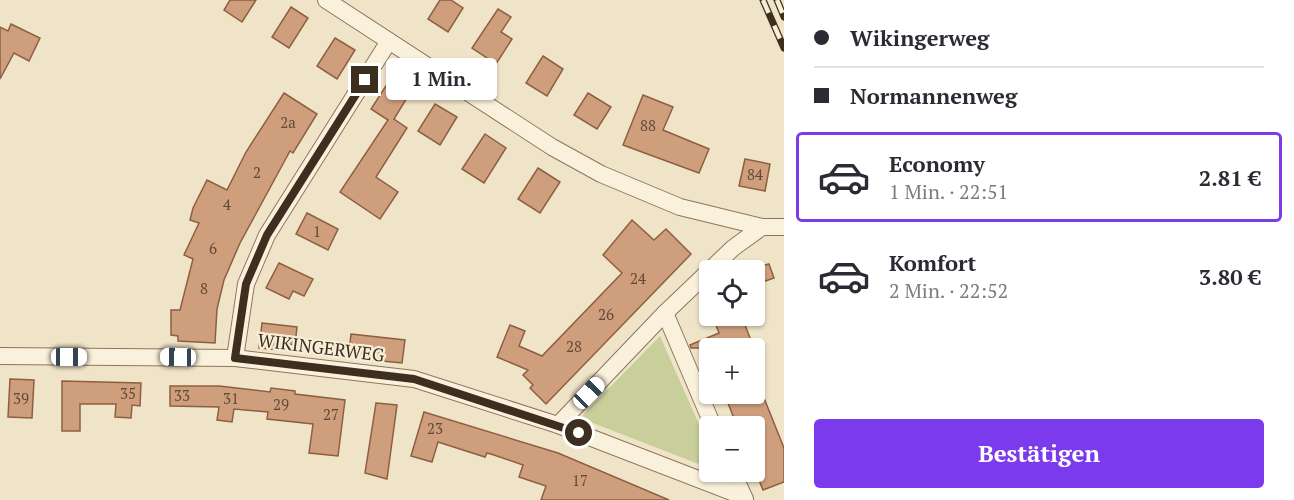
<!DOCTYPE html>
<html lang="de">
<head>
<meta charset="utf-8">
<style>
  body { margin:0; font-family:"PT Serif",serif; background:#f7f7f7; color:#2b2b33; height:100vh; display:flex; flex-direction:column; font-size:22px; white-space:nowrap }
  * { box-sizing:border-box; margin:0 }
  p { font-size:20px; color:#7c7c81 }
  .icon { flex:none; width:33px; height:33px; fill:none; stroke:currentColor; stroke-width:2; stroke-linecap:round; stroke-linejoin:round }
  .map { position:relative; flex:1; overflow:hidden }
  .side { display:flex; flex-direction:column; background:#fff; width:510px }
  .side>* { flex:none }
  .guide { display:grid; align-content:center; height:132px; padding:0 30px; background:#fff }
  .fabs { position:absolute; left:699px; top:260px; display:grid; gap:12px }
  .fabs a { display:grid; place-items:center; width:66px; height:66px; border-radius:6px; background:#fff; box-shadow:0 2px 4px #0004; font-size:30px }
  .end { position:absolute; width:27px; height:27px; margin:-14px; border:8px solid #3d2e20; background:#fff; box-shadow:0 0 0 3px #fff }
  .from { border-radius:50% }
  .bubble { position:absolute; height:42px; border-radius:6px; background:#fff; box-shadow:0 2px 4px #0004; font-size:20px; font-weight:700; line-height:42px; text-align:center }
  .car { position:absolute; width:18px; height:36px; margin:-18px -9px; border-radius:8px; box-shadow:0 0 4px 2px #0007; background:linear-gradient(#fff 24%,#345 0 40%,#fff 0 76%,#345 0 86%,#fff 0) }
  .guide b { display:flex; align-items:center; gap:21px; height:57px; font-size:22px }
  .guide b+b { border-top:2px solid #e1e1e2 }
  .guide i { width:15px; height:15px; background:#2b2b33 }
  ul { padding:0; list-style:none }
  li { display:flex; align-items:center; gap:18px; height:90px; margin:0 12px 9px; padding:0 18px; border:3px solid transparent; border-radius:6px }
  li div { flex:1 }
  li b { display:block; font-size:22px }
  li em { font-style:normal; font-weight:700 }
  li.on { border-color:#7c3aed }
  li>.icon { width:54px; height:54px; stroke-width:1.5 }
  .cta { display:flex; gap:12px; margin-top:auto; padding:12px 30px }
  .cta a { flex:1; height:69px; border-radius:6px; background:#7c3aed; color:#fff; font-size:24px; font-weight:700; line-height:69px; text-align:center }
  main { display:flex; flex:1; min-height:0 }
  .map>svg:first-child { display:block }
</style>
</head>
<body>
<main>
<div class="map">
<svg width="784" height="500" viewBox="0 0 784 500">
  <rect width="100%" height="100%" fill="#f0e4c8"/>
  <!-- green -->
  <path fill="#c9cf9b" d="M660 336 709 447V468L580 418Z"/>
  <!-- building -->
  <g fill="#cf9f7d" stroke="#8d5f41" stroke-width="1.5">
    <path d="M230 0H256L242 22 224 10Z"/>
    <path d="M440 0H451L463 8 448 32 428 19Z"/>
    <path d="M291 7 308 18 289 48 272 37Z"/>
    <path d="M498 9 511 17 501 32 512 39 496 64 472 48Z"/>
    <path d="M11 24 40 38 29 61 14 53 0 79V27L8 31Z"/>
    <path d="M335 38 355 50 337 79 317 66Z"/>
    <path d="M543 56 563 69 547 96 526 83Z"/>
    <path d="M393 75 413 88 394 119 407 128 376 177 398 192 380 219 340 192 388 120 371 109Z"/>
    <path d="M284 93 317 114 293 153 290 151 240 243 224 280 217 309 215 343 178 341V336L171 335V310H180L193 259 184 255 199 223 190 220 193 208 207 180 227 190 246 152Z"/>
    <path d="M588 93 611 107 597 129 574 115Z"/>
    <path d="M643 95 673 107 663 130 709 149 699 173 623 145Z"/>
    <path d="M435 104 457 117 440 145 418 131Z"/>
    <path d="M485 134 506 148 484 183 462 169Z"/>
    <path d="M745 159 770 164 765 191 739 186Z"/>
    <path d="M538 168 560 182 540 213 518 199Z"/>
    <path d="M307 213 338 229 328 250 296 234Z"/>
    <path d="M632 220 654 240 666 229 691 254 546 404 530 388 533 385 523 375 528 370 497 357 510 325 525 331 519 346 542 356 622 273 603 255Z"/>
    <path d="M279 263 313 279 304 296 293 291 289 299 266 288Z"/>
    <path d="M769 264 774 278 754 285V268Z"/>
    <path d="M712 315H741L754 348H691L690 345 719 333Z"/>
    <path d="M262 323 297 327 295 345 282 343 281 350 259 348Z"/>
    <path d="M351 334 405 340 402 363 362 359 363 353 349 352Z"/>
    <path d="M10 379 34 380 32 418 8 417Z"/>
    <path d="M62 381 141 383 140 406 132 405 131 418 115 417 116 404H80V431H62Z"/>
    <path d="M170 386H219L270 392 271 388 295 391V394L345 400 338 456 309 453 313 424 267 419 268 412 234 409 232 422 217 420 219 407 170 406Z"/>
    <path d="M724 393H762L784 448V482L763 490 754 468V426H737Z"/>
    <path d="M376 403 397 405 387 479 365 473Z"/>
    <path d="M424 412 558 453 669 500H541L546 486 519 477 523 465 494 455 487 453 485 457 438 442 432 462 411 456Z"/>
  </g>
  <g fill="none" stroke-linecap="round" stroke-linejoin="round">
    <defs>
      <g id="street">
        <path d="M326 0 552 147 601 174 680 207 762 227H784"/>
        <path d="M710 270 733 248 762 227"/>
        <path d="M665 313 713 426"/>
        <path d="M0 356 235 358 414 379 558 425 742 496"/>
        <path d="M235 358 246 284 267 235 389 41"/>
        <path d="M558 425 665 313 710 270"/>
        <path d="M732 471 745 499"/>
      </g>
    </defs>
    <!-- street casing -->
    <use href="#street" stroke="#8d765c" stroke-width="18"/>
    <!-- street -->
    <use href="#street" stroke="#faf1dc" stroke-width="16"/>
    <defs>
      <g id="rail">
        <path d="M763 0 784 48"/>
        <path d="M777 0 784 17"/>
      </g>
    </defs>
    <!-- rail casing -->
    <use href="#rail" stroke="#3d2e20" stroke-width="7"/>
    <!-- rail -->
    <use href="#rail" stroke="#f7eed8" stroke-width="4.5" stroke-dasharray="14" stroke-linecap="butt"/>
  </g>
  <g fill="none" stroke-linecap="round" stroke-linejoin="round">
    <!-- route -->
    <path stroke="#3d2e20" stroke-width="8" d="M365 80 267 235 246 284 235 358 414 379 579 433"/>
  </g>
  <g text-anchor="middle" stroke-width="4.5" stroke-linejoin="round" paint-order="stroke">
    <!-- number labels -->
    <g font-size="15" fill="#624a37">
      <text x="288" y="128">2a</text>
      <text x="648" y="131">88</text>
      <text x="257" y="178">2</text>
      <text x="755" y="180">84</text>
      <text x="227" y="210">4</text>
      <text x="317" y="237">1</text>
      <text x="213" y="254">6</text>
      <text x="638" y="284">24</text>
      <text x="204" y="294">8</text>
      <text x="606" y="320">26</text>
      <text x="574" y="352">28</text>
      <text x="128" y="399">35</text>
      <text x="182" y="401">33</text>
      <text x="21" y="404">39</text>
      <text x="231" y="404">31</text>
      <text x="281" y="410">29</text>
      <text x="331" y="420">27</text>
      <text x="435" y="434">23</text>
      <text x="580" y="486">17</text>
    </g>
    <!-- street labels -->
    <g font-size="18" fill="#3d2e20" stroke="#f7eed8">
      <text transform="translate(321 348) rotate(7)" y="6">WIKINGERWEG</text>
    </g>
  </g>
</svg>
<div class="fabs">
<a><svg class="icon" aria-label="locate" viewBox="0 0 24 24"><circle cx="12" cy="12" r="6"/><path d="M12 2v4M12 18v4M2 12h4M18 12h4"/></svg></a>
<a>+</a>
<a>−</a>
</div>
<i class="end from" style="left:579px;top:433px"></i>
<i class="end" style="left:365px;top:80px"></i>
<div class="bubble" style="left:386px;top:58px;width:111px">1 Min.</div>
<i class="car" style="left:69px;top:357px;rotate:90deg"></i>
<i class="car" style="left:178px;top:357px;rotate:271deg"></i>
<i class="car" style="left:589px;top:393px;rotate:44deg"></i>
</div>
<section class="side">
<div class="guide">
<b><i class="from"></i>Wikingerweg</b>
<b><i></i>Normannenweg</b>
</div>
<ul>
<li class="on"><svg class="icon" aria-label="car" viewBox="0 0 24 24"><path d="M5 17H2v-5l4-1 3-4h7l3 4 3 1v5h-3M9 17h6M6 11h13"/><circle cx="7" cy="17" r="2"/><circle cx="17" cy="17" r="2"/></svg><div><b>Economy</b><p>1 Min. · 22:51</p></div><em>2.81 €</em></li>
<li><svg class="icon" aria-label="car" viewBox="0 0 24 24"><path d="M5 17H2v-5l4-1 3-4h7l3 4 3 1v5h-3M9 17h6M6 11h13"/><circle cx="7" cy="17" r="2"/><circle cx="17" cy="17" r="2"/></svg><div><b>Komfort</b><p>2 Min. · 22:52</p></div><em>3.80 €</em></li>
</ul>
<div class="cta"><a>Bestätigen</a></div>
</section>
</main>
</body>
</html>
